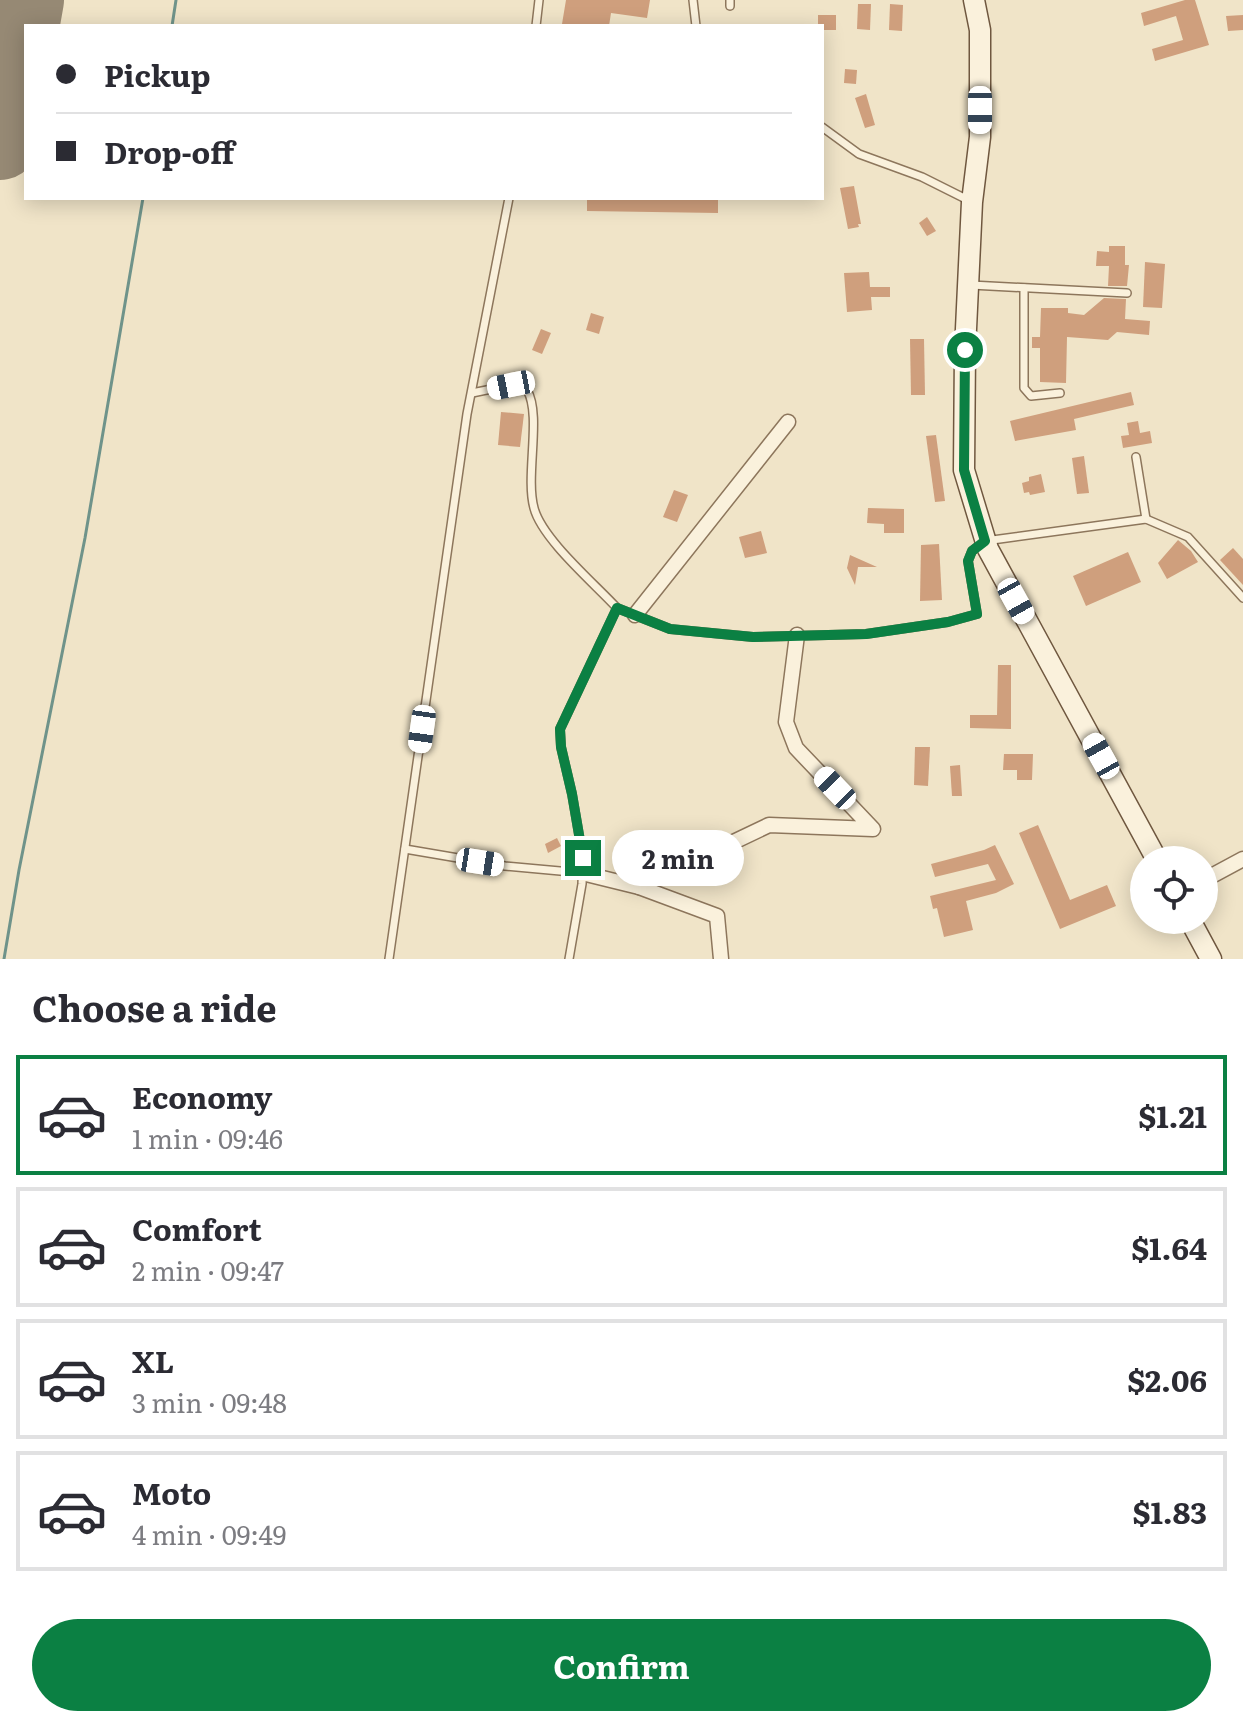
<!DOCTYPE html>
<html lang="en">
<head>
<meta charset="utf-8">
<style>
  body { margin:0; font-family:Literata,serif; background:#f7f7f7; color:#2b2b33; height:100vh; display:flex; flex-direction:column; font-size:30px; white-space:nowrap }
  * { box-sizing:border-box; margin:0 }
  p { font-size:26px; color:#7c7c81 }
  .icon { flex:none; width:44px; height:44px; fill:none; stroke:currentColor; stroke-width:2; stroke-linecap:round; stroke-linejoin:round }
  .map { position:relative; height:959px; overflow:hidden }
  .drawer { display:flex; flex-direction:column; background:#fff; flex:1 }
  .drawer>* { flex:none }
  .banner { position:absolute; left:24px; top:24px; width:800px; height:176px; border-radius:0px; box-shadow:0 4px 20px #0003; display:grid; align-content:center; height:176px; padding:0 32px; background:#fff }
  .controls { position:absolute; left:1130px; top:846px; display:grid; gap:16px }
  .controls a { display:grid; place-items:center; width:88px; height:88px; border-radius:50%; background:#fff; box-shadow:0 4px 20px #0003; font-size:40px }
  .end { position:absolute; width:36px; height:36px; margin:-18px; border:10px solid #0b8043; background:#fff; box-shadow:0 0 0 4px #fff }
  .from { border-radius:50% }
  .bubble { position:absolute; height:56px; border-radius:28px; background:#fff; box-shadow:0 4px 20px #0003; font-size:26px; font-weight:700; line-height:56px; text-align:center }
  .car { position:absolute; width:24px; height:48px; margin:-24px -12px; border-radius:10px; box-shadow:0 0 6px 2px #0007; background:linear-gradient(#fff 24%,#345 0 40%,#fff 0 76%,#345 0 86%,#fff 0) }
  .banner b { display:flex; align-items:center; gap:28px; height:76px; font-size:30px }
  .banner b+b { border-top:2px solid #e1e1e2 }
  .banner i { width:20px; height:20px; background:#2b2b33 }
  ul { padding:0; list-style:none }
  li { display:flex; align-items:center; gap:24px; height:120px; margin:0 16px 12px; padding:0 16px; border:4px solid #e1e1e2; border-radius:0px }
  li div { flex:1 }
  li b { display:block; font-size:30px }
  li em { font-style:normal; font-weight:700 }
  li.active { border-color:#0b8043 }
  li>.icon { width:72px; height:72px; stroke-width:1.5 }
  h2 { padding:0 32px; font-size:36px; line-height:96px }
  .button { display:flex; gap:16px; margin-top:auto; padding:16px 32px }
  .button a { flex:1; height:92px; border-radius:48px; background:#0b8043; color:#fff; font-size:32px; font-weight:700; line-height:92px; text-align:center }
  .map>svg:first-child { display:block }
</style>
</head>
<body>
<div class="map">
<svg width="1243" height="959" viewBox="0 0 1243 959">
  <rect width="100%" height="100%" fill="#f0e4c8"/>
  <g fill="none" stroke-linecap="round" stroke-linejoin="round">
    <!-- stream -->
    <g stroke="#6f938a" stroke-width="3">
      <path d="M172 26 176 0"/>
      <path d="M4 959 19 870 85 538 143 198"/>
    </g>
    <!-- runway -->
    <path stroke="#968974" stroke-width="78" d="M0 141 25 0"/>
  </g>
  <!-- building -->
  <g fill="#cf9f7d">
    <path d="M566 0H650L647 18 611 13 609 26 562 24Z"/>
    <path d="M1185 0H1195L1209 45 1155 61 1152 49 1183 40 1176 16 1144 26 1141 13Z"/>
    <path d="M858 4H871L870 30 857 29Z"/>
    <path d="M890 4 903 5 902 31 889 30Z"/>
    <path d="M818 15H836V30H822V26H818Z"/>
    <path d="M1243 15V30L1228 31 1226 16Z"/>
    <path d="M845 69 857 70 856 84 844 83Z"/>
    <path d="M866 94 875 125 865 128 855 98Z"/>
    <path d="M854 186 861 224H858L859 227 848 229 840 188Z"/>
    <path d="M587 198H718V213L587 211Z"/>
    <path d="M927 217 936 231 927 236 919 223Z"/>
    <path d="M1109 246H1125V265H1129L1127 286H1108L1109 266H1096L1097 251 1109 252Z"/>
    <path d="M1145 262 1165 264 1162 308 1143 307Z"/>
    <path d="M869 272 870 287H890V297H871L872 310 847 312 844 273Z"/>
    <path d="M1104 298 1126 299 1125 319 1150 321 1149 335 1117 332 1108 340 1067 337 1066 383 1040 382V348H1032V337H1040L1041 308H1068V313L1084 315Z"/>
    <path d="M591 313 604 317 599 334 586 330Z"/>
    <path d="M541 329 551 333 542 354 532 350Z"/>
    <path d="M910 339H924L925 395H911Z"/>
    <path d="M1131 392 1134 405 1074 419 1076 430 1015 441 1010 421Z"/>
    <path d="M501 412 524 414 520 447 498 445Z"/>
    <path d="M1138 421 1140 433 1150 431 1152 443 1123 448 1121 436 1129 435 1127 423Z"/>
    <path d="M936 435 945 501 935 502 926 436Z"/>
    <path d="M1084 456 1089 493 1077 494 1072 458Z"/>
    <path d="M1041 474 1045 492 1030 495 1029 492 1024 493 1022 483 1029 481V477Z"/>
    <path d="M674 490 688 495 677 522 663 517Z"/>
    <path d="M868 508 904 509V533H884V524L867 523Z"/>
    <path d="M761 531 767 553 745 558 739 537Z"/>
    <path d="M1178 540 1191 551 1198 562 1167 579 1158 563Z"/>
    <path d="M939 544 942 600 920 601 921 545Z"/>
    <path d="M1233 548 1243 559V585L1220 560Z"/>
    <path d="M1128 552 1141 582 1086 606 1073 576Z"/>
    <path d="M850 555 877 567H858L855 585 847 568Z"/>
    <path d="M998 665H1011V729L970 728V715H997Z"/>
    <path d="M915 747H930L928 786 914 785Z"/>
    <path d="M1004 754H1033L1032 780H1017V770H1003Z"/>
    <path d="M960 765 962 796H952L950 766Z"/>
    <path d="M1038 825 1070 900 1107 885 1116 906 1060 929 1019 833Z"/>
    <path d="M557 838 561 846 548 853 545 844Z"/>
    <path d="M995 845 1014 884 996 893 966 901 973 930 944 937 937 908 933 909 930 896 996 880 988 864 935 877 931 864 984 850Z"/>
  </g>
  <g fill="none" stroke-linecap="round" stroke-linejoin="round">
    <defs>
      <g id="lane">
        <path d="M693 0 696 26"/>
        <path d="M730 0V6"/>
        <path d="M536 26 539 0"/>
        <path d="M822 127 859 154 922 177 970 201"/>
        <path d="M971 285 1127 293"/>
        <path d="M1024 288V388L1031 396 1060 393"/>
        <path d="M472 393 511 385 527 390C542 415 525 476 534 508 542 539 594 583 617 608L560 729 561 747 572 794 583 858 582 884 569 959"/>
        <path d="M1136 457 1146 519"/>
        <path d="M617 608 670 629 753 637 866 634 948 622 977 614 968 561 972 551 985 541 1146 519 1188 537 1243 598"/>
        <path d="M405 849 505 866 582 873"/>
        <path d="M389 959 467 414 509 198"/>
      </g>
      <g id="street">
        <path d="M635 615 788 422"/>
        <path d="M582 873 639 887 769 825 873 829 796 748 786 722 797 635"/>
        <path d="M1204 880 1243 859"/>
        <path d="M639 887 717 916 721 959"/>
      </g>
      <g id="secondary">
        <path d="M974 0 980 30V137L972 202 965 350 964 470 988 549 1157 860"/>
        <path d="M1190 920 1211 959"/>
      </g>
    </defs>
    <!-- lane casing -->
    <use href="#lane" stroke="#8d765c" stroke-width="10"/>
    <!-- street casing -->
    <use href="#street" stroke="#8d765c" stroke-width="17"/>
    <!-- secondary casing -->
    <use href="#secondary" stroke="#6f573f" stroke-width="23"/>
    <!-- lane -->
    <use href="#lane" stroke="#faf1dc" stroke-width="7"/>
    <!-- street -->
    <use href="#street" stroke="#faf1dc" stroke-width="14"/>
    <!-- secondary -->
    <use href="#secondary" stroke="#faf1dc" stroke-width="20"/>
  </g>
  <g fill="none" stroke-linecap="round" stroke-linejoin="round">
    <!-- route -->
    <path stroke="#0b8043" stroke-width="10" d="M583 858 572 794 561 747 560 729 617 608 670 629 753 637 866 634 948 622 977 614 968 561 972 551 985 541 964 470 965 350"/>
  </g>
</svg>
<div class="controls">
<a><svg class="icon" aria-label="locate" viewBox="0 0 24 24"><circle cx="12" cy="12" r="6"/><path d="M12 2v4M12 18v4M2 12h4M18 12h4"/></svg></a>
</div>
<i class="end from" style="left:965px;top:350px"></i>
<i class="end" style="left:583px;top:858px"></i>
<div class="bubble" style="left:612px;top:830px;width:132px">2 min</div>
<i class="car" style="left:980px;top:110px;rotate:180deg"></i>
<i class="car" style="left:511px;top:385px;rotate:259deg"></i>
<i class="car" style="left:1016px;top:601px;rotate:151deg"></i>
<i class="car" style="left:422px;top:729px;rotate:188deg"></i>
<i class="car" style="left:1101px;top:756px;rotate:331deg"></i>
<i class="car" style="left:835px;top:788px;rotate:316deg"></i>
<i class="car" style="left:480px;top:862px;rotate:99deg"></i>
<div class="banner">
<b><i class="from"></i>Pickup</b>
<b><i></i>Drop-off</b>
</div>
</div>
<section class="drawer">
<h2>Choose a ride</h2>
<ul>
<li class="active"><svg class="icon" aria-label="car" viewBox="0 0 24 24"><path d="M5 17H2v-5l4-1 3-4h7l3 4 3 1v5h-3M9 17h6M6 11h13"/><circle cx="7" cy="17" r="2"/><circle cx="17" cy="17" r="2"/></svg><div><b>Economy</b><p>1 min · 09:46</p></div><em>$1.21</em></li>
<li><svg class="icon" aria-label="car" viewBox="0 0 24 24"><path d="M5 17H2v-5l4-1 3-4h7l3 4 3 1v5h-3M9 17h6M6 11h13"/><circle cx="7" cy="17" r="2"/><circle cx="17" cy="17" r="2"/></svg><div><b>Comfort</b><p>2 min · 09:47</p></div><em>$1.64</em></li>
<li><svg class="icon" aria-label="car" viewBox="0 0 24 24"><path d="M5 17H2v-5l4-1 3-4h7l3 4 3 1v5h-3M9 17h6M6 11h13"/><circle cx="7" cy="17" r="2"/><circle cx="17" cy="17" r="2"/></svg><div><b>XL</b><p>3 min · 09:48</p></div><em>$2.06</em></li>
<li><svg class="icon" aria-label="car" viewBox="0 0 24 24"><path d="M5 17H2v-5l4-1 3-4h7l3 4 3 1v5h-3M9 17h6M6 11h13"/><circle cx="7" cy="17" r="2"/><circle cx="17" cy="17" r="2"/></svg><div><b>Moto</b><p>4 min · 09:49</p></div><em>$1.83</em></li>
</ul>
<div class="button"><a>Confirm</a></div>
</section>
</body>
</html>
